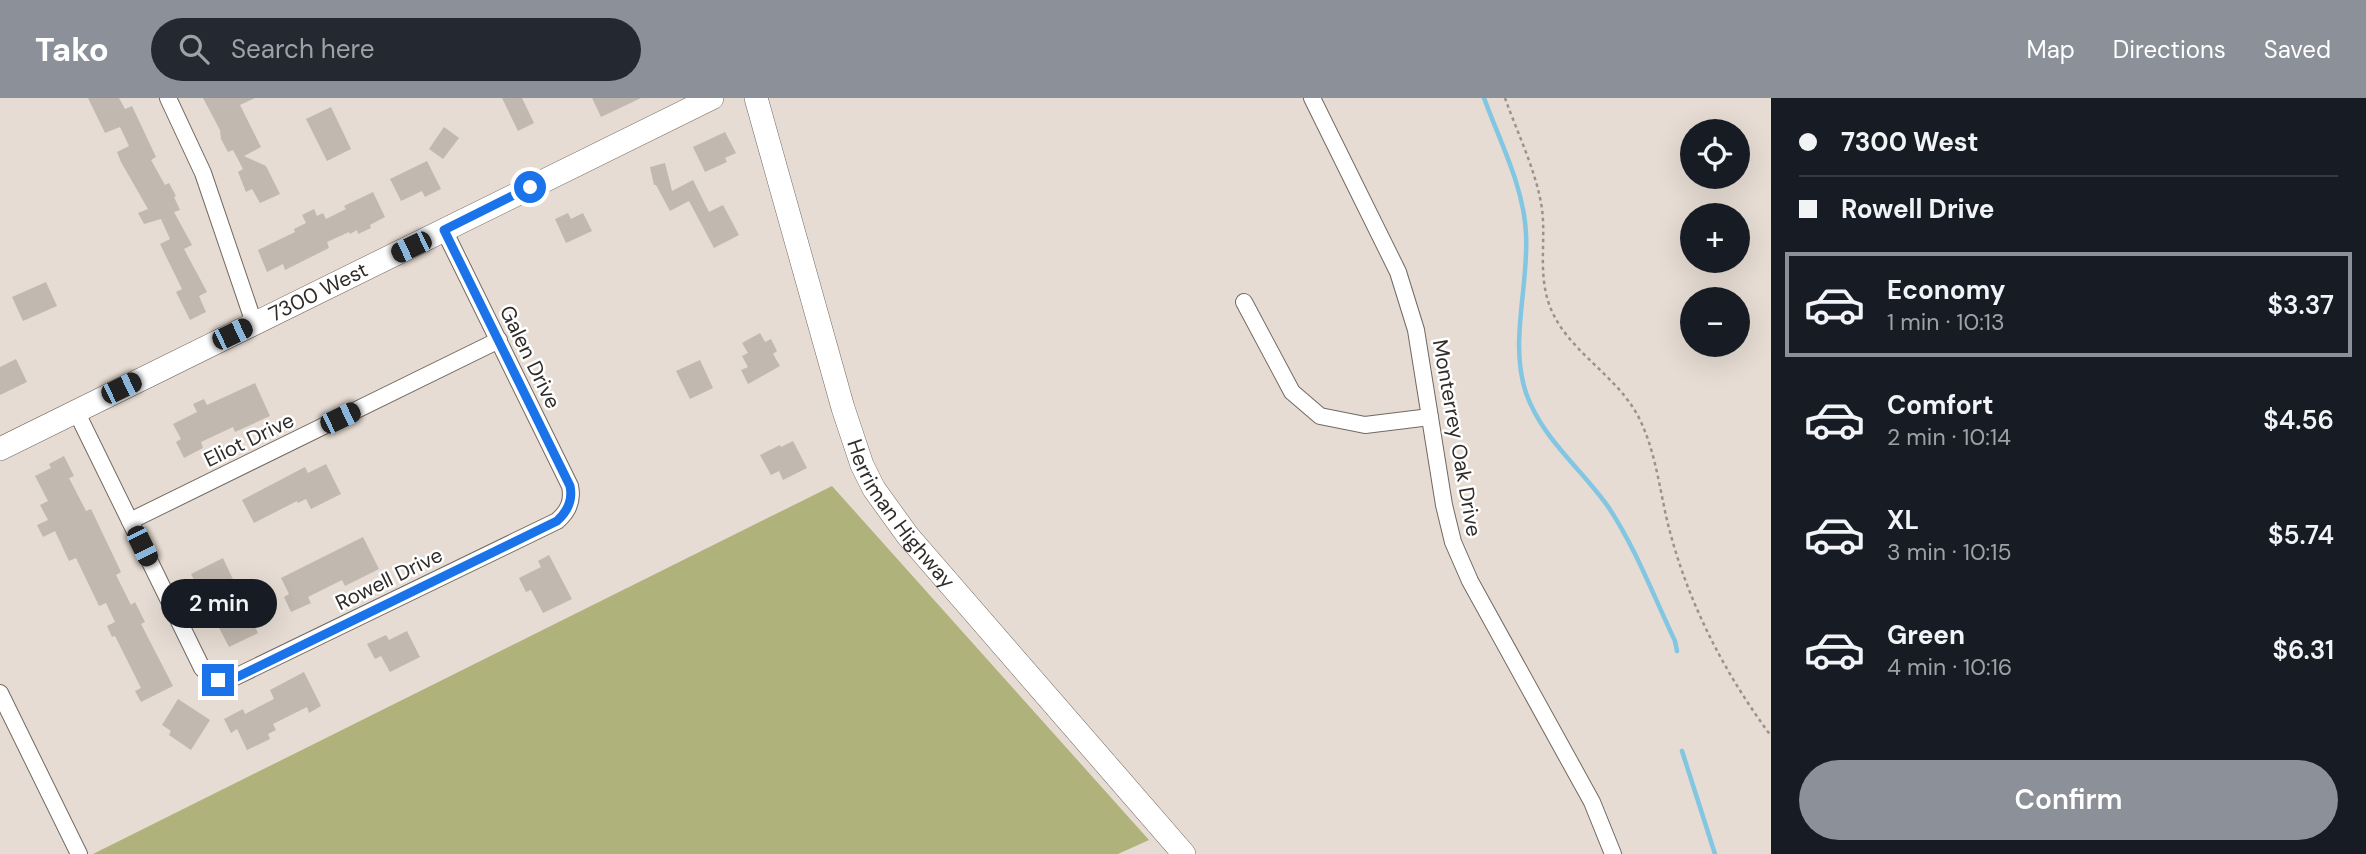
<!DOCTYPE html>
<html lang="en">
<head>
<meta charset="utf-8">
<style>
  body { margin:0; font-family:"DM Sans",sans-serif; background:#242831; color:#f1f3f6; height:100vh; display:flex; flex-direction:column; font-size:26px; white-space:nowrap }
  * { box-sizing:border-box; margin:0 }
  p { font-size:23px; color:#9ea1a6 }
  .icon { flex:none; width:38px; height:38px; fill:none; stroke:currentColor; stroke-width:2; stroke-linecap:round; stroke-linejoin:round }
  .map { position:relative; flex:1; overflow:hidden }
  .sheet { display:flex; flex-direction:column; background:#171b24; width:595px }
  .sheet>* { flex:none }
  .top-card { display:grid; align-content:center; height:154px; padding:0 28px; background:#171b24 }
  .tools { position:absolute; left:1680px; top:21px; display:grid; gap:14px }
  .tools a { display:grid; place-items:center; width:70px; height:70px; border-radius:50%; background:#171b24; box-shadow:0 7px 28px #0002; font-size:35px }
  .end { position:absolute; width:32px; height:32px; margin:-16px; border:9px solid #1a73e8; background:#fff; box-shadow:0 0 0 4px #fff }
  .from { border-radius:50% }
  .bubble { position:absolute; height:49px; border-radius:24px; background:#171b24; box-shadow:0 7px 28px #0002; font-size:23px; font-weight:600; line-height:49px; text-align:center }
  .car { position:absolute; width:21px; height:42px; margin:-21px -10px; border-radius:9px; box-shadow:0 0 5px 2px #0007; background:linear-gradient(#222 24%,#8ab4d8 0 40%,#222 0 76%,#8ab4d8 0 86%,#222 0) }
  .top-card b { display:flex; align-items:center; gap:24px; height:66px; font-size:26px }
  .top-card b+b { border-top:2px solid #363941 }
  .top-card i { width:18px; height:18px; background:#f1f3f6 }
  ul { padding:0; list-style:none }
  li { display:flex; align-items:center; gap:21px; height:105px; margin:0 14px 10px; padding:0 14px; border:4px solid transparent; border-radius:0px }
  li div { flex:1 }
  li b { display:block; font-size:26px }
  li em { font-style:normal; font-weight:600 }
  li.active { border-color:#8c9099 }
  li>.icon { width:63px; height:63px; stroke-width:1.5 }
  .cta { display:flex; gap:14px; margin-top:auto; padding:14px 28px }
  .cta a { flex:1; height:80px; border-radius:42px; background:#8c9099; color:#fff; font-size:28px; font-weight:600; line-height:80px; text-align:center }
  header { display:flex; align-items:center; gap:42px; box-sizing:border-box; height:98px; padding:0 35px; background:#8c9099; color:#fff }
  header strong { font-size:33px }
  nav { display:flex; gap:38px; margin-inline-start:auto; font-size:24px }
  .search { width:490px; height:63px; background:#242831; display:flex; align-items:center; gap:18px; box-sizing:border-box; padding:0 24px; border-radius:38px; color:#9ea1a6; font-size:26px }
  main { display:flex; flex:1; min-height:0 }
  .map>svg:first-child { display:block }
</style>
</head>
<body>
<header>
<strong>Tako</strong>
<div class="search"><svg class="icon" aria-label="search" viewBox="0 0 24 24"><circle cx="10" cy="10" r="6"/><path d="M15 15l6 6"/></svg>Search here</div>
<nav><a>Map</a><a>Directions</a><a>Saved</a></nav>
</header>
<main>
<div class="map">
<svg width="1771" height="756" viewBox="0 0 1771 756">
  <rect width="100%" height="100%" fill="#e6dcd3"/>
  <!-- green -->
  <path fill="#afb27b" d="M832 388 1149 742 1118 756H93Z"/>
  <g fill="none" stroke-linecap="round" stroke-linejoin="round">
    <!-- stream -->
    <g stroke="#82c6e2" stroke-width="4.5">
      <path d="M1484 0C1500 44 1524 89 1526 136 1529 188 1509 244 1526 295 1542 341 1582 371 1609 410 1636 451 1654 499 1675 543L1677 553"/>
      <path d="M1682 653 1715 756"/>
    </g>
  </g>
  <!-- building -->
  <g fill="#c1b8af">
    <path d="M88 0H119L125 11 132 8 156 59 151 62 165 87 169 85 176 98 174 99 180 112 174 114 192 147 184 151 207 194 199 198 206 214 190 222 176 194 182 191 160 146 170 141 161 121 144 126 138 115 148 111 121 64 117 54 129 48 120 29 105 35Z"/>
    <path d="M203 0H255L240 7 261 49 244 58 266 68 280 96 260 105 252 91 246 94 238 74 243 71 233 52 228 54 221 41 220 32Z"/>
    <path d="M502 0H522L534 25 518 33Z"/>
    <path d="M592 0H641L601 19Z"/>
    <path d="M331 9 351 51 327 63 306 21Z"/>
    <path d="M444 29 459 40 443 61 429 51Z"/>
    <path d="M725 34 736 55 725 60 727 64 705 74 693 49Z"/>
    <path d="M427 63 441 91 425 99 422 93 401 103 390 81Z"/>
    <path d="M665 65 672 93 693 82 709 114 723 107 739 137 714 150 689 103 670 113 656 87H654L650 69Z"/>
    <path d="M373 94 385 119 370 127 371 130 358 136 357 132 350 136 349 134 327 144 329 150 285 172 283 166 267 174 258 152 295 134 294 131 306 125 302 117 314 111 317 118 323 115 326 121 346 111 344 108Z"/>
    <path d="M568 115 571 121 583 115 592 133 566 145 555 121Z"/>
    <path d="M46 184 57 208 23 223 12 199Z"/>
    <path d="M760 235 765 244 771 241 777 253 773 256 780 268 748 286 741 272 748 269 742 258 748 255 742 245Z"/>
    <path d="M16 261 27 284 0 297V269Z"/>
    <path d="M700 262 713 290 690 301 676 273Z"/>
    <path d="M255 285 270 318 235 334 233 329 201 344 203 350 184 360 176 344 181 341 173 326 197 314 193 306 204 301 207 307Z"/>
    <path d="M793 343 807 370 783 382 779 373 771 377 760 357 780 347 781 349Z"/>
    <path d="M64 358 74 378 69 380 86 413 91 411 121 474 116 477 131 507 135 504 145 524 141 526 173 588 141 604 135 593 141 590 115 538 112 539 107 528 115 524 106 505 99 508 76 460 69 463 55 433 43 439 37 427 48 422 40 407 48 403 35 378 51 370 49 366Z"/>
    <path d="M326 366 341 396 311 411 306 401 298 405 297 403 254 425 242 402 305 369 308 375Z"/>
    <path d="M363 439 379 471 345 488 342 482 308 499 311 505 291 514 284 499 289 496 281 480Z"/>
    <path d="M549 457 572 501 543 515 531 492 526 494 519 480 541 469 538 463Z"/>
    <path d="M223 460 258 535 229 549 191 476Z"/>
    <path d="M407 533 420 559 390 574 381 558 375 561 367 546 386 537 389 542Z"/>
    <path d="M304 574 321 608 309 615 307 609 273 626 276 632 268 636 270 641 247 652 237 631 231 635 224 621 243 611 245 616 274 601 270 592Z"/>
    <path d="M178 601 210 622 191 652 169 637 171 633 162 627Z"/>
  </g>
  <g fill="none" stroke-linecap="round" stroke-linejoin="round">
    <defs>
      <g id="street">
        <path d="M168 0 203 75 254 225"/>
        <path d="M1312 0 1398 174 1416 232 1444 407 1453 444 1470 483 1592 704 1613 756"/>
        <path d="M1244 204 1292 294 1320 318 1365 327 1430 319"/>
        <path d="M76 313 202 570C210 580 218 584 231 581L557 423C569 413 573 402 570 388L444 132"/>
        <path d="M130 423 499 242"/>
        <path d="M0 595 79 756"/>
      </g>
      <g id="secondary">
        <path id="s1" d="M756 0 843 310 862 367 874 391 908 438 1184 756"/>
        <path id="s2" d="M0 351 712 0"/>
      </g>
    </defs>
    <!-- street casing -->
    <use href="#street" stroke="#726961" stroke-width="18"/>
    <!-- secondary casing -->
    <use href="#secondary" stroke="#726961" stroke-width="24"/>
    <!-- path -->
    <path stroke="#9a938c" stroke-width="2.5" stroke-dasharray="3.5 3.5" stroke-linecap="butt" d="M1505 0C1517 34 1537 75 1542 111 1546 143 1538 174 1549 206 1566 254 1618 276 1640 322 1657 357 1660 397 1670 434 1690 509 1726 577 1771 638"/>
    <!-- street -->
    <use href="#street" stroke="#fff" stroke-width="16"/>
    <!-- secondary -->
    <use href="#secondary" stroke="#fff" stroke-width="23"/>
  </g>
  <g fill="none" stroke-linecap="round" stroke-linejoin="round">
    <!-- route -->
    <path stroke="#1a73e8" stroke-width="9" d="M218 582H231L557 423C568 413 573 402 570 388L444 132 530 89"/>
  </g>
  <g text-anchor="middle" stroke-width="5" stroke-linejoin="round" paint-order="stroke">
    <!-- street labels -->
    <g font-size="21" fill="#302c29" stroke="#fff">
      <text dy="7" stroke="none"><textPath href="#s2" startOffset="355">7300 West</textPath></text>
      <text transform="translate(530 259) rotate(64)" y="7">Galen Drive</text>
      <text transform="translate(1457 340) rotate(80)" y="7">Monterrey Oak Drive</text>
      <text transform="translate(249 342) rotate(-26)" y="7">Eliot Drive</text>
      <text dy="7" stroke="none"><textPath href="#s1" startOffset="444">Herriman Highway</textPath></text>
      <text transform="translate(389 481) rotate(-26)" y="7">Rowell Drive</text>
    </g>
  </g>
</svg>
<div class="tools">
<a><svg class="icon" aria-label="locate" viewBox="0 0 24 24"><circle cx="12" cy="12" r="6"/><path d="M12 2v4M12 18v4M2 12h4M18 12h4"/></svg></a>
<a>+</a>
<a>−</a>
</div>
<i class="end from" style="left:530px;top:89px"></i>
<i class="end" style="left:218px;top:582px"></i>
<div class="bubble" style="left:161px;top:481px;width:116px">2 min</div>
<i class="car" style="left:411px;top:149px;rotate:244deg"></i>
<i class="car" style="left:232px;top:236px;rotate:64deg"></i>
<i class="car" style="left:121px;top:290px;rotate:64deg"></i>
<i class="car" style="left:340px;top:320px;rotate:64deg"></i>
<i class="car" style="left:142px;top:448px;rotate:154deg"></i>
</div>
<section class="sheet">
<div class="top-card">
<b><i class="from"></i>7300 West</b>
<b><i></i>Rowell Drive</b>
</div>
<ul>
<li class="active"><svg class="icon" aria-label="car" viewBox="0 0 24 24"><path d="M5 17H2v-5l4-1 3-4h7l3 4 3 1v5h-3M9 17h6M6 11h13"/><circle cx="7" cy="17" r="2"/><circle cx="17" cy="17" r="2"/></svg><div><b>Economy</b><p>1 min · 10:13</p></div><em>$3.37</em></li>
<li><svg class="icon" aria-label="car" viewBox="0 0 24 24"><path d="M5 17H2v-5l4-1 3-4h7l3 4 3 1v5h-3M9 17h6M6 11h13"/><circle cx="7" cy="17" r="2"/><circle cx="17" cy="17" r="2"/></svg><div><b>Comfort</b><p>2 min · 10:14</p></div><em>$4.56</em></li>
<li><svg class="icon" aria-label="car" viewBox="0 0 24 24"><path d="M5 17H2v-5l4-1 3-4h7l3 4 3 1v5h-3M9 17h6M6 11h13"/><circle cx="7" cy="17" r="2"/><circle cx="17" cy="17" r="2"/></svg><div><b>XL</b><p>3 min · 10:15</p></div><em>$5.74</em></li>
<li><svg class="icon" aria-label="car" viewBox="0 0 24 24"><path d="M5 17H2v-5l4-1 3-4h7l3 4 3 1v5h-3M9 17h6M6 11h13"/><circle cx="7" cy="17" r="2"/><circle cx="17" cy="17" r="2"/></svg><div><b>Green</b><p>4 min · 10:16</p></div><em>$6.31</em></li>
</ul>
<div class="cta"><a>Confirm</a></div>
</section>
</main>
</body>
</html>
